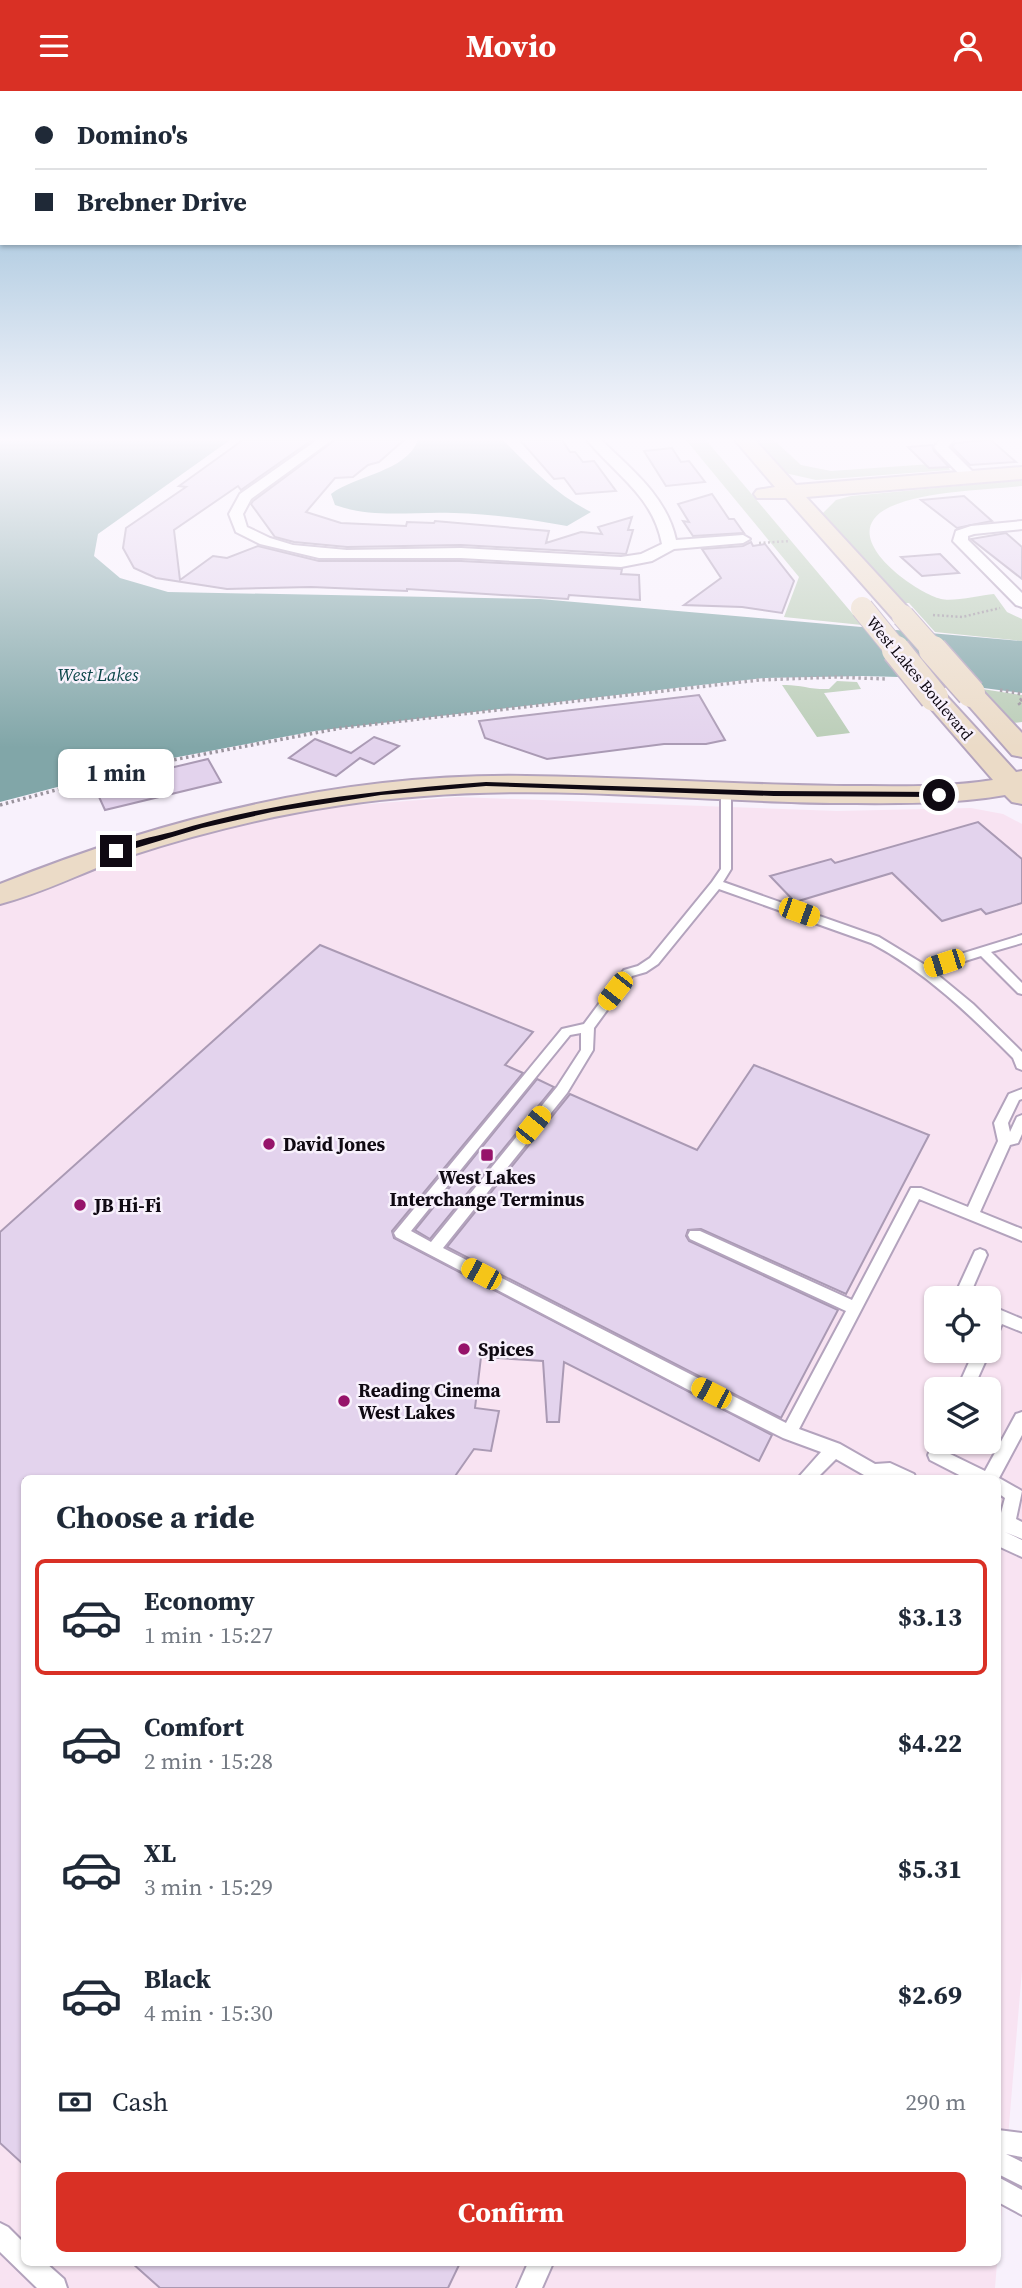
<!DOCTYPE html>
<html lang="en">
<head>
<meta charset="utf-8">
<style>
  body { margin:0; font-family:"Source Serif 4",serif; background:#f6f6f7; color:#1f2937; height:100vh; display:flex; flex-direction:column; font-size:26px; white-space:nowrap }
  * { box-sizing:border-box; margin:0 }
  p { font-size:23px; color:#747a83 }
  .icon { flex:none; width:38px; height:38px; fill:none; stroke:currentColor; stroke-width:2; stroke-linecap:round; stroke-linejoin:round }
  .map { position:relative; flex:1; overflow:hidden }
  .drawer { position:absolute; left:21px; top:1384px; width:980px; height:791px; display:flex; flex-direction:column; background:#fff; border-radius:10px; box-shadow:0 2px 5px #0004 }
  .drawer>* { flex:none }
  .banner { position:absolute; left:0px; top:0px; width:1022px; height:154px; box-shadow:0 2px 5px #0004; display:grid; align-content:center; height:154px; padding:0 35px; background:#fff }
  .tools { position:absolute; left:924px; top:1195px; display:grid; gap:14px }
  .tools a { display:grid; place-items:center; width:77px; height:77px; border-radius:10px; background:#fff; box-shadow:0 2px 5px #0004; font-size:35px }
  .end { position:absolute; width:32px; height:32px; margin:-16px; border:9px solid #0f0912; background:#fff; box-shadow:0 0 0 4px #fff }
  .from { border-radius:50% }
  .bubble { position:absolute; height:49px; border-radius:10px; background:#fff; box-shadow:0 2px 5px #0004; font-size:23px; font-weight:700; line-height:49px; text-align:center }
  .car { position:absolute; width:21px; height:42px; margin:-21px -10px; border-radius:9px; box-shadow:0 0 5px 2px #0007; background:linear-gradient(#f5c518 24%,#345 0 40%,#f5c518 0 76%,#345 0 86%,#f5c518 0) }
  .banner b { display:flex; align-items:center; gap:24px; height:66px; font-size:26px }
  .banner b+b { border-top:2px solid #e0e1e3 }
  .banner i { width:18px; height:18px; background:#1f2937 }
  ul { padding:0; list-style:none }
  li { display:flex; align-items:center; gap:21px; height:116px; margin:0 14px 10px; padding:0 21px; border:4px solid transparent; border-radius:10px }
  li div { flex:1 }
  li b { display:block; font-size:26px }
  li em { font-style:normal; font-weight:700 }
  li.current { border-color:#d93025 }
  li>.icon { width:63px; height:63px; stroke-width:1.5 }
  h2 { padding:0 35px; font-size:32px; line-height:84px }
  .pay { display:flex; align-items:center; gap:18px; height:77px; padding:0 35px; font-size:26px }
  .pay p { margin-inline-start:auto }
  .cta { display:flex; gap:14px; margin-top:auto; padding:14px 35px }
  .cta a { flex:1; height:80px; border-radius:10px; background:#d93025; color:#fff; font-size:28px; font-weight:700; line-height:80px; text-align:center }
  header { display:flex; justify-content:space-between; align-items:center; height:91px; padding:0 35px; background:#d93025; color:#fff; font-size:32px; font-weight:700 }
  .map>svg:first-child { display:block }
</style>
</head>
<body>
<header><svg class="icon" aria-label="menu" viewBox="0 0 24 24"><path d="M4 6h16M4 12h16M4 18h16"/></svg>Movio<svg class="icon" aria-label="person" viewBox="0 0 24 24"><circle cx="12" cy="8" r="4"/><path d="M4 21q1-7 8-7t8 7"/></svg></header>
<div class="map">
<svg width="1022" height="2197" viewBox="0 0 1022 2197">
  <rect width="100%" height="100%" fill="#f8f1fc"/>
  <!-- commercial -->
  <path fill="#f8e3f2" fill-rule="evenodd" d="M458 706 837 720 971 717 1003 723 1022 733V1879L998 2166V1388H24V2172H997L995 2197H0V813L86 779 205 741 248 730 343 715ZM936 1208H989V1260H936ZM936 1298H989V1351H936Z"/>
  <!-- green -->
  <g fill="#bacdb7">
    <path d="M686 349H706L862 534 784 526 799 486Z"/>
    <path d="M756 349H774L801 374 831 380 946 372 950 379 816 389 785 382Z"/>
    <path d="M1022 389V395C988 399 894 400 874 428 852 457 917 502 941 508 953 511 981 504 994 503L1007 521 1022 528V550L935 541 909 512H903L822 423 836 409 851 405Z"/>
    <path d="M837 590 857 591 861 598 824 602 850 642 817 646 782 594C799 593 811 599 829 598Z"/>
    <path d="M982 598 1022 604V631L1013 632Z"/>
  </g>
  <!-- water -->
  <g fill="#81a6a8">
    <path d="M0 349H230L98 443 94 465 120 487 168 501 540 508 1022 550V602L899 586 863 585 765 587 701 594 315 640 157 670 0 711Z"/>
    <path d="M418 349H503C530 376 556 404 591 421L567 435C530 428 492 423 454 422 414 420 373 428 335 414L331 403C356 384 406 381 418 349Z"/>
  </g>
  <!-- building -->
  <g fill="#e3d3ed" stroke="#aa9ab4" stroke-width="2">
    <path d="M243 349H312L241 399 238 395 174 439 180 489 213 465 227 467 258 455 319 470H461L622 478 621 483 639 484 640 509 569 504 568 508 407 498V500L311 496 227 498 156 487 134 477 123 457 126 437 186 396 179 395Z"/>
    <path d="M335 349H404L379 371 368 374 353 386 335 387 306 421 341 432 406 435 407 431 434 432 435 430 549 440 546 452 581 441 602 443 598 436 632 426 628 439H633L626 463 461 454 347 456 294 451 275 446 251 413 253 410Z"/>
    <path d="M520 349H562L570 361H575L583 371 594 370 616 400 576 403 564 387 554 388Z"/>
    <path d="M991 349 1016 371 970 374 952 356 955 352Z"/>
    <path d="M932 354 934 360 949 376 929 377 908 356Z"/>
    <path d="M672 357 681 371 689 370 705 391 666 395 644 360Z"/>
    <path d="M712 403 729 428H734L744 442 693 445 683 430 689 431 678 413Z"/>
    <path d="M964 405 992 430 957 437 921 409Z"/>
    <path d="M1006 442 1022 456V488L971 448Z"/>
    <path d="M751 451 753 455 765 453 794 490 782 522 742 516 684 514 721 487 702 458 743 455Z"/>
    <path d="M940 463 959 482 922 485 901 466Z"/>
    <path d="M699 604 725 649 706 653H664L547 668 485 647 479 630Z"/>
    <path d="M374 646 399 655 374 673 360 667 336 685 289 667 315 648 351 662Z"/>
    <path d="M208 668 221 691 105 719 94 695Z"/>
    <path d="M978 731 1022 768V812L986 823 981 818 942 830 892 782 795 811 770 785 831 768 835 772Z"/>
    <path d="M320 854 533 941 505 974 523 982 392 1140 394 1147 772 1344 759 1370 564 1271 559 1331H547L543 1270 481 1266 475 1317 499 1320 491 1360 474 1358 453 1388H24V2074L0 2052V1141Z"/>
    <path d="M754 974 929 1044 846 1203 701 1138 688 1139 686 1145 689 1150 838 1219 781 1327 447 1156 570 1003 697 1059Z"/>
    <path d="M537 988 554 996 430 1148 415 1139Z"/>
    <path d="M132 2172H460L448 2197H160Z"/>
  </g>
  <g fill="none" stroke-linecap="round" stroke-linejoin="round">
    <defs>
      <g id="lane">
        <path d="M726 697 731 700V778L723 791 879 846 925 874 1022 844V852L991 861 1022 892V903L1018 902 981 865 933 880 973 913 1022 961V979L1017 977 1013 967C969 923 926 881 871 852L719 798 658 873 646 881 632 885 594 937 593 959 567 1002 443 1157 786 1332 846 1220 690 1148 688 1144 690 1140H700L852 1209 911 1097H921L968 1116 998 1050 994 1032 1009 1003 1022 998V1008L1019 1009 1008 1032 1010 1041 1017 1026 1022 1024V1043L1018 1052 1010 1054 980 1121 1022 1138V1150L919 1108 799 1338 840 1353 875 1373 890 1372 914 1383 916 1388H871L836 1368 816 1388H797L821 1361 783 1347 727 1319 396 1146 394 1142 562 938 584 933 624 879 638 875 650 867 712 791 721 778V700ZM581 942V959L557 996 431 1151 411 1140 570 944Z"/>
        <path d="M980 1158 985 1160 987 1164 968 1208H953L975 1160Z"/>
        <path d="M989 1214 1022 1228V1241L1002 1233 994 1251 989 1252Z"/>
        <path d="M989 1258 990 1260 973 1298H957L974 1260H989Z"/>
        <path d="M1022 1321V1344L999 1387 1022 1400 1016 1428 1022 1431V1448L1005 1441 1022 1449V1466L998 1455V1438L1000 1439 998 1437V1422H1001L1005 1407 998 1402V1388H967L930 1369 928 1364 936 1346V1351H950L946 1361 985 1380 1016 1323Z"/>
        <path d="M998 2039 1022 2042V2066L1006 2063 1022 2071V2095L998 2083Z"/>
        <path d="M998 2086 1022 2099V2124L998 2111Z"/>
        <path d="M0 2132 8 2136 24 2152V2172H46L64 2188 67 2197H37L0 2161Z"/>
        <path d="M528 2172H553L542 2197H517Z"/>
      </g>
      <g id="street">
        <path d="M317 349H332L251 408 243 423 247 436 270 447 293 454 347 459 461 457 621 466 641 463 662 453C653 405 616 384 587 349H601C631 378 667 406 676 449L743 444 750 448 743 452 674 458 652 470 621 476 461 467H319L260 453 236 441 229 423 240 403Z"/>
        <path d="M940 349H954L948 356 974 382V388H964L936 359 934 356Z"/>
        <path d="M1022 430V438L974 443 968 445V449L1022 502V516L1016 514 953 450 956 440 971 435Z"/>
      </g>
      <g id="secondary">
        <path d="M735 349H755L796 394 1022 376V388L806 406 911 520 915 525 911 530H895L786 407H757L754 403 757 399 775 396Z"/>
        <path d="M971 594 980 597 1022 642V666L1012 664 962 607 958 602 962 597Z"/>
        <path d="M934 598 943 601 1016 681 1022 680V713L1012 711 1005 704C948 714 889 712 831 712 696 710 559 694 424 705 323 712 224 734 129 765 86 779 44 802 0 813V793C167 726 345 682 526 685 632 686 738 694 844 695 893 695 944 697 993 689L921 606 925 601Z"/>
      </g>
    </defs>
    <!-- lane casing -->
    <use href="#lane" stroke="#b3a3bd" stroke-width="4"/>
    <!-- street casing -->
    <use href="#street" stroke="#b3a3bd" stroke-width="4"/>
    <!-- secondary casing -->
    <use href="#secondary" stroke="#b3a3bd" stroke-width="4"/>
    <!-- path-far1 -->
    <g stroke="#9a939d" stroke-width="2.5" stroke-dasharray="2 2.5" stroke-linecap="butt">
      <path d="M759 452 790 450"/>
      <path d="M933 524 962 526 1000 517"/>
    </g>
    <!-- path -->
    <g stroke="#9a939d" stroke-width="3.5" stroke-dasharray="2.5 3.5" stroke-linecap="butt">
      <path d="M1000 599 1022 603"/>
      <path d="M1022 608 1018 611 1022 616"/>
      <path d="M0 714 157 672 341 637 759 589 835 586 887 588"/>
    </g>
    <!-- lane -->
    <use href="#lane" fill="#fff" fill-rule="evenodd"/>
    <!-- street -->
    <use href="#street" fill="#fff" fill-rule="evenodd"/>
    <!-- secondary -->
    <use href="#secondary" fill="#ebdbc7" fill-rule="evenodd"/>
    <defs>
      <g id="secondary-bridge-far1">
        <path d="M862 517 897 560"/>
        <path d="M903 525 934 560"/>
      </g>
      <g id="secondary-bridge">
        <path d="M896 559 934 606"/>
        <path d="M933 559 971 602"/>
      </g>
    </defs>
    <!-- secondary-bridge-far1 casing -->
    <use href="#secondary-bridge-far1" stroke="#b3a3bd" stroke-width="24" stroke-linecap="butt"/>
    <!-- secondary-bridge casing -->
    <use href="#secondary-bridge" stroke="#b3a3bd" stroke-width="31" stroke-linecap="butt"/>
    <!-- secondary-bridge-far1 -->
    <use href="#secondary-bridge-far1" stroke="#ebdbc7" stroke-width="22"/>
    <!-- secondary-bridge -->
    <use href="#secondary-bridge" stroke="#ebdbc7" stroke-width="28"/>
  </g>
  <!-- sky -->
  <linearGradient id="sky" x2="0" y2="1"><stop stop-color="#7faece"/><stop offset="0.53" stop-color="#fcf9fe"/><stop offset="1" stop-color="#fcf9fe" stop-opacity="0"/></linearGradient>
  <rect width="1022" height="657" fill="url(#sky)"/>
  <!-- route -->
  <path fill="#0f0912" d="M486 691 774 700 939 701 943 704 939 706 774 705 486 695 381 704 272 721 202 737 116 763 111 760C128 750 153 746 172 741 275 710 379 699 486 691Z"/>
  <!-- markers -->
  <g fill="#96136a" stroke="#f8f1fc" stroke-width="2.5">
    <circle cx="269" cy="1053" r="7"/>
    <rect x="480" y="1057" width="14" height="14" rx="3.5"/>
    <circle cx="80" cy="1114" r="7"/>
    <circle cx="464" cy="1258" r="7"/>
    <circle cx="344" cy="1310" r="7"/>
  </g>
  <g text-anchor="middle" stroke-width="5" stroke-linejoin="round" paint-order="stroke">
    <!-- far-street labels -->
    <g font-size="16" fill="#0f0912" stroke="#f8f1fc">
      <text transform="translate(920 587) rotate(50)" y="6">West Lakes Boulevard</text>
    </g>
    <!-- far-water labels -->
    <g font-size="18" font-style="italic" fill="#074346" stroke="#f8f1fc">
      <text x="98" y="590">West Lakes</text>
    </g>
    <!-- poi labels -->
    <g font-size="19" font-weight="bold" fill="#0f0912" stroke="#f8f1fc" text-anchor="start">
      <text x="283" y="1060">David Jones</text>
      <text x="487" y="1093" text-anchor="middle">West Lakes<tspan x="487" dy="22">Interchange Terminus</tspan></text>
      <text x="94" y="1121">JB Hi-Fi</text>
      <text x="478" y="1265">Spices</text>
      <text x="358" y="1306">Reading Cinema<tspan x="358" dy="22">West Lakes</tspan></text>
    </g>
  </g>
</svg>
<div class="tools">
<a><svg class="icon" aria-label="locate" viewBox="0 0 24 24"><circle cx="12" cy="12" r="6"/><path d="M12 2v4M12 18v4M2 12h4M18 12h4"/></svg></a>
<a><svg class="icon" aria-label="layers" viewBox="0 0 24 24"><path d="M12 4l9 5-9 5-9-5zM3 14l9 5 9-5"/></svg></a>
</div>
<i class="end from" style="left:939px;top:704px"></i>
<i class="end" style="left:116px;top:760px"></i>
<div class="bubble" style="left:58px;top:658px;width:116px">1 min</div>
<i class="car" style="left:799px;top:821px;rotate:110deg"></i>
<i class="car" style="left:944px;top:872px;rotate:252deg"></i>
<i class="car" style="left:615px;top:900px;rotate:218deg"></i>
<i class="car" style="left:533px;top:1034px;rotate:39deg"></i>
<i class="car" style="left:481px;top:1183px;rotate:298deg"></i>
<i class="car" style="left:711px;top:1302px;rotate:297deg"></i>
<div class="banner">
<b><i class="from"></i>Domino's</b>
<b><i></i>Brebner Drive</b>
</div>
<section class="drawer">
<h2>Choose a ride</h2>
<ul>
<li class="current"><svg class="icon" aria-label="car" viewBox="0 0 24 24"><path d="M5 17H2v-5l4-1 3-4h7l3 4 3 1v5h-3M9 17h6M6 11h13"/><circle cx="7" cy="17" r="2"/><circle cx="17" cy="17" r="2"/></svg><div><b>Economy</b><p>1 min · 15:27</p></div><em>$3.13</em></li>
<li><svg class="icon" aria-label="car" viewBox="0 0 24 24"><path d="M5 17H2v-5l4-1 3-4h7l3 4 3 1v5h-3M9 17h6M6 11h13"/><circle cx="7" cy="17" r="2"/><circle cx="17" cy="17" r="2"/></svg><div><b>Comfort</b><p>2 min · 15:28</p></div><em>$4.22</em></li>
<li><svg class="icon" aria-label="car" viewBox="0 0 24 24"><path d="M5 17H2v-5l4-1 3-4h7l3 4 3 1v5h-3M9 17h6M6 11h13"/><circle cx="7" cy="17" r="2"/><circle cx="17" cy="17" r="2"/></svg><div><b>XL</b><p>3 min · 15:29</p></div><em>$5.31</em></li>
<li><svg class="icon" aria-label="car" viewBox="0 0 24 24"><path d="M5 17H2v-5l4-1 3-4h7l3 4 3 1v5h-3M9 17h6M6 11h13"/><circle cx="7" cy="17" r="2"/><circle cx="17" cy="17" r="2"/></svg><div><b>Black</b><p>4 min · 15:30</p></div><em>$2.69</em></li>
</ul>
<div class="pay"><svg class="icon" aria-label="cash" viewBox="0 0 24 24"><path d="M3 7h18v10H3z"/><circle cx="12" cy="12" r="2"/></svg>Cash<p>290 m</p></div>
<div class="cta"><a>Confirm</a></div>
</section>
</div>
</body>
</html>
